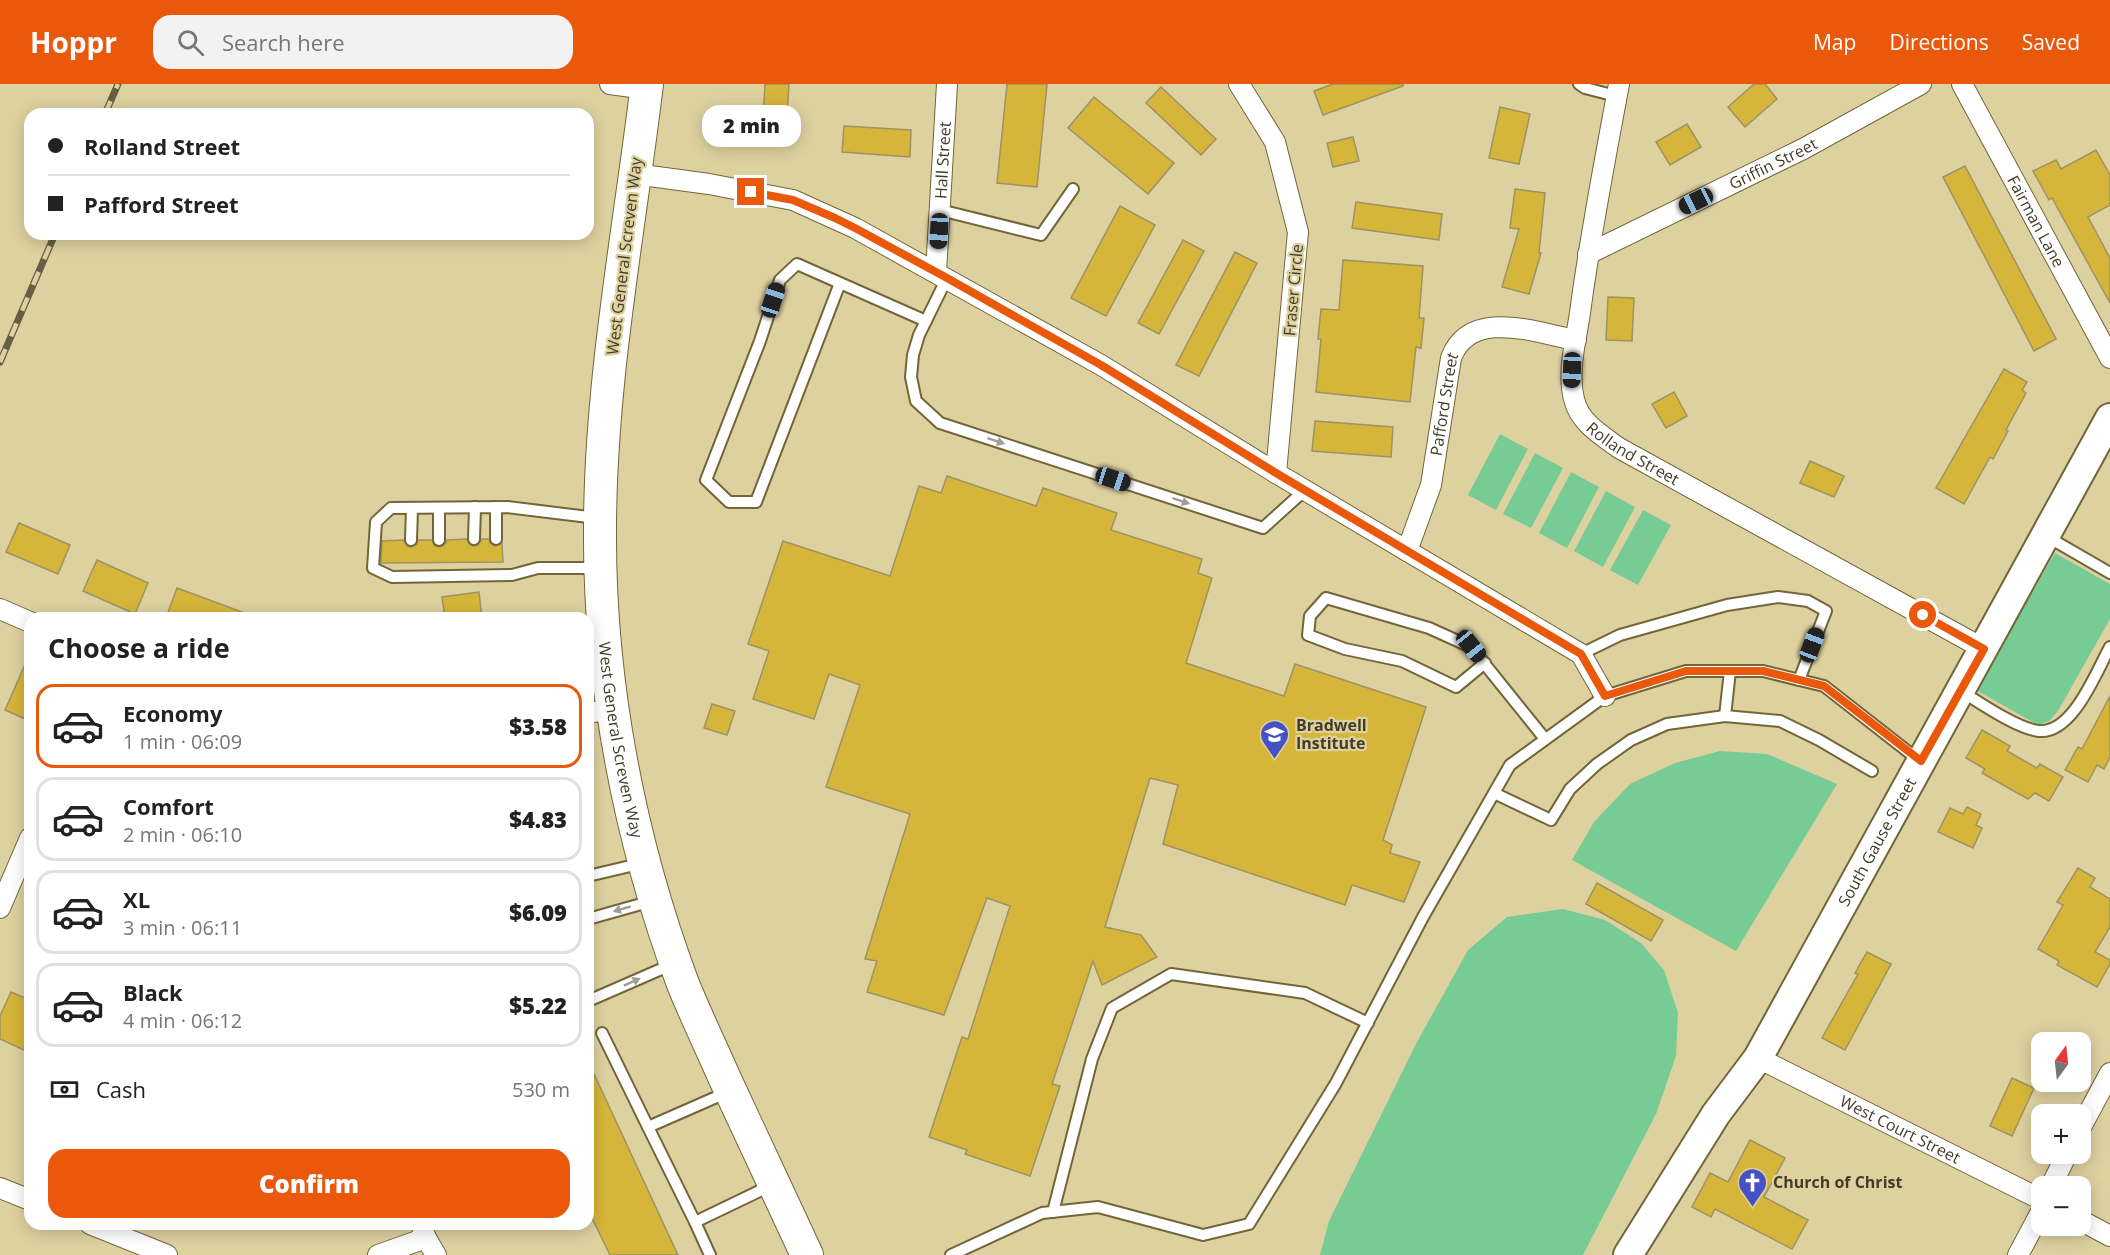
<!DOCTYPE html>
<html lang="en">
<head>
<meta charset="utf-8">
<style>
  body { margin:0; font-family:"Open Sans",sans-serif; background:#f2f2f2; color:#222; height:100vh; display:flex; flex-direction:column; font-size:22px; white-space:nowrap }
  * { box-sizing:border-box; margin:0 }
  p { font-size:20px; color:#767676 }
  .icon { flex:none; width:33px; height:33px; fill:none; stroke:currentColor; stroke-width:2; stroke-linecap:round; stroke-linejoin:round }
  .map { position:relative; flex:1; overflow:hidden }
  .details { position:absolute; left:24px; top:528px; width:570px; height:618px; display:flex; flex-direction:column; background:#fff; border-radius:18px; box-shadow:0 3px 15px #0003 }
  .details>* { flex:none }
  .top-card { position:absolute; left:24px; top:24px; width:570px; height:132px; border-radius:18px; box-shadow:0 3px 15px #0003; display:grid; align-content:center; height:132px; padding:0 24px; background:#fff }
  .needle { width:39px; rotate:15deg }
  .tools { position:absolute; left:2031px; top:948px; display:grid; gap:12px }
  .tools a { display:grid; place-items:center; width:60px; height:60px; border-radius:12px; background:#fff; box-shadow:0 3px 15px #0003; font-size:30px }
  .end { position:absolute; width:27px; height:27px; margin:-14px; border:8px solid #ea580c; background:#fff; box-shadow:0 0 0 3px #fff }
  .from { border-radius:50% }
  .bubble { position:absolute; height:42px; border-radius:18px; background:#fff; box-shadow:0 3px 15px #0003; font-size:20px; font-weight:800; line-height:42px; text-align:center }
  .car { position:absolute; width:18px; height:36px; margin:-18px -9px; border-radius:8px; box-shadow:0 0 4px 2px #0007; background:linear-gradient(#222 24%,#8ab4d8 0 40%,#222 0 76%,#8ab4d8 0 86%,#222 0) }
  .top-card b { display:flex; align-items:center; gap:21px; height:57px; font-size:22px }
  .top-card b+b { border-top:2px solid #e0e0e0 }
  .top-card i { width:15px; height:15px; background:#222 }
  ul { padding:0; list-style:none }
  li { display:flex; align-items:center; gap:18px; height:84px; margin:0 12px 9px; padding:0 12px; border:3px solid #e0e0e0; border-radius:18px }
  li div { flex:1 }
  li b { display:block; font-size:22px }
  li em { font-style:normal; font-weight:800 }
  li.selected { border-color:#ea580c }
  li>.icon { width:54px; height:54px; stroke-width:1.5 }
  h2 { padding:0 24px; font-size:27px; line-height:72px }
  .pay { display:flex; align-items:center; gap:15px; height:66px; padding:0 24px; font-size:22px }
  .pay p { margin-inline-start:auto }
  .button { display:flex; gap:12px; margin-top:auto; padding:12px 24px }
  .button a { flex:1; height:69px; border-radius:18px; background:#ea580c; color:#fff; font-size:24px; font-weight:800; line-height:69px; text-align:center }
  header { display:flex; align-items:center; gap:36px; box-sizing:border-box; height:84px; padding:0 30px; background:#ea580c; color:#fff }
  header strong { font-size:28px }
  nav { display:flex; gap:33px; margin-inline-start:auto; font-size:21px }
  .search { width:420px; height:54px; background:#f2f2f2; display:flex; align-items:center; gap:15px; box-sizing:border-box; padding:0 21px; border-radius:18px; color:#767676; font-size:22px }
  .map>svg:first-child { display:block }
</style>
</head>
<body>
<header>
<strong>Hoppr</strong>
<div class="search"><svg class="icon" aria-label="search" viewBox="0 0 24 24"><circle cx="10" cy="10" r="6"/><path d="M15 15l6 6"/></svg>Search here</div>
<nav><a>Map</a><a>Directions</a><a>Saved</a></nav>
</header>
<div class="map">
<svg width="2110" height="1171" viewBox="0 0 2110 1171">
  <rect width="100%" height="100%" fill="#ded1a0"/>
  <!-- green -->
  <g fill="#77cb94">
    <path d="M1500 350 1528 365 1496 426 1468 411Z"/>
    <path d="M1535 369 1563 384 1531 444 1503 430Z"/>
    <path d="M1571 388 1599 403 1567 464 1539 449Z"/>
    <path d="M1606 407 1635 423 1603 483 1574 467Z"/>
    <path d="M1643 426 1671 441 1638 501 1610 486Z"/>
    <path d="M2055 469 2110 500V535L2058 627 2049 637 2038 641 1976 606Z"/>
    <path d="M1720 667 1767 670 1837 700 1736 867 1572 776 1594 738 1630 700 1675 679Z"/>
    <path d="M1563 825 1605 836 1641 859 1664 886 1678 929 1676 972 1656 1030 1583 1171H1320L1329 1137 1417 958 1468 866 1507 833Z"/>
  </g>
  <!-- building -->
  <g fill="#d5b53a" stroke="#9f9263" stroke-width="1.5">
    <path d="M765 0H789L786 50 762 48Z"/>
    <path d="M1007 0H1047L1037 103 997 99Z"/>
    <path d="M1333 0H1403V2L1323 31 1314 7Z"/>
    <path d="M1754 0H1765L1777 15 1745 43 1728 23Z"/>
    <path d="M1161 3 1216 55 1201 71 1146 19Z"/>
    <path d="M1094 13 1174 79 1148 110 1068 44Z"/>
    <path d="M1500 23 1530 30 1519 80 1489 74Z"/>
    <path d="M1687 40 1701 63 1670 81 1656 58Z"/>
    <path d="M844 42 911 46 910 73 842 68Z"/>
    <path d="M1353 53 1359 77 1333 83 1327 59Z"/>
    <path d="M2096 66 2110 91V121L2088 133 2110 174V219L2052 114 2049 116 2033 87 2056 76 2061 85Z"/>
    <path d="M1965 82 2056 255 2034 267 1943 93Z"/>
    <path d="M1515 105 1545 109 1539 169H1541L1529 210 1502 203 1519 145 1510 144Z"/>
    <path d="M1356 118 1442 130 1439 156 1352 144Z"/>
    <path d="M1120 122 1155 141 1106 232 1071 214Z"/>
    <path d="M1183 156 1204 167 1159 250 1138 239Z"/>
    <path d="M1235 168 1257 179 1199 292 1176 281Z"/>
    <path d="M1343 176 1423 182 1419 234H1424L1421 264 1416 263 1410 318 1316 308 1321 255H1318L1321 225 1339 226Z"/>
    <path d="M1608 213 1634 214 1632 257 1606 256Z"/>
    <path d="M2004 285 2027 298 2022 306 2026 309 2006 346 2008 347 1993 375 1990 373 1964 420 1936 404Z"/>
    <path d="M1674 308 1687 332 1666 344 1652 320Z"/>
    <path d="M1315 337 1393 343 1391 373 1312 367Z"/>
    <path d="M1810 377 1844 392 1834 413 1800 399Z"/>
    <path d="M947 392 1036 422 1043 404 1117 429 1111 446 1202 475 1198 489 1212 494 1186 579 1284 612 1295 580 1426 623 1383 756 1392 761 1390 769 1420 778 1404 818 1352 801 1345 821 1163 760 1178 701 1150 694 1105 843 1141 851 1157 873 1102 901 1093 877 1052 1000 1060 1002 1030 1092 965 1070 967 1066 929 1053 962 953 968 955 1010 822 987 814 944 931 867 908 877 877 865 875 910 730 826 703 860 601 829 590 814 635 753 615 769 567 748 560 783 457 890 492 919 402 941 409Z"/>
    <path d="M19 439 70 461 58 490 6 468Z"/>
    <path d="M467 455 470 461 473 462 478 461 482 455H489L490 459 495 462 502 459 503 478 381 479 382 457 404 456 407 462 411 463 417 460 418 456H432L435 462 440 463 445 460 447 456Z"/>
    <path d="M97 476 148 499 135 530 83 507Z"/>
    <path d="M177 504 253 532V534H166Z"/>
    <path d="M479 508 482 534H445L442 513Z"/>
    <path d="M30 569V637L5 626Z"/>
    <path d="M2110 612V673L2104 685 2097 681 2088 698 2065 686 2078 663 2082 665Z"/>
    <path d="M712 620 735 627 727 651 704 644Z"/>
    <path d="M1982 646 2010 662 2007 667 2037 684 2040 680 2063 693 2049 717 2035 709 2028 715 1982 689 1985 685 1966 674Z"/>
    <path d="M1967 723 1981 730 1976 741 1982 744 1973 764 1938 748 1950 724 1963 730Z"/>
    <path d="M2078 784 2095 794 2090 803 2110 815V843L2095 868 2110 876V880L2097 903 2057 881 2059 877 2038 865 2063 821 2057 818Z"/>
    <path d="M1597 799 1663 836 1651 857 1586 820Z"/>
    <path d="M1867 868 1891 880 1845 966 1822 954 1858 890 1855 889Z"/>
    <path d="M11 908 30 916V930L25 942 30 945V953L24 966 0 955V932Z"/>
    <path d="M588 977 678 1171H610L588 1126Z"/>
    <path d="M2012 994 2034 1004 2012 1052 1990 1042Z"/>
    <path d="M1750 1056 1785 1074 1764 1113 1808 1136 1792 1165 1715 1125 1711 1133 1692 1123 1710 1089 1728 1098Z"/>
  </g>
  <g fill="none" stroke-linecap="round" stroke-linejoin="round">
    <defs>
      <g id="lane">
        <path d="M1579 0 1585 4 1616 12"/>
        <path d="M940 126 1041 151 1073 105"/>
        <path d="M947 194 919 251 913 271 911 293 916 317 940 339 1263 444 1305 406"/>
        <path d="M840 199 756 418H729L706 396 760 257 780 196 797 180 926 237"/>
        <path d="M439 424V456"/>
        <path d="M597 434 507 423 391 424 376 438 373 484 392 493 512 491 538 484H597"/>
        <path d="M2046 452 2110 489"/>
        <path d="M474 455 475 423"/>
        <path d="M496 455V423"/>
        <path d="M411 456 412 424"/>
        <path d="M1581 570 1620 551 1727 521 1778 513 1808 517 1826 527 1799 596"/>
        <path d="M1485 579 1456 603 1402 577 1345 565 1308 551 1310 532 1326 514 1429 544 1471 563 1545 655"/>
        <path d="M1961 607C1980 619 2018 645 2039 647 2073 650 2096 588 2110 563"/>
        <path d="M1725 632 1730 587"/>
        <path d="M1494 709 1551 736 1570 705 1597 680 1631 656 1667 640 1725 632 1780 637 1819 656 1872 687"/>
        <path d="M588 792 643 779"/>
        <path d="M588 835 652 817"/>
        <path d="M588 917 673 880"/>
        <path d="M602 949 648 1043"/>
        <path d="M728 1008 648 1043 695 1138 772 1101"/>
        <path d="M1053 1128 1092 975 1112 924 1171 890 1305 909 1368 939"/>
        <path d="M695 1138 710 1171"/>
        <path d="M951 1171 1042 1129 1098 1123 1203 1151 1249 1140 1336 999 1423 833 1510 681 1605 612 1686 587H1763L1824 602 1920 677"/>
      </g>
      <g id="street">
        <path d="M610 0 647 5"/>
        <path d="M1239 0 1275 58 1298 148 1276 389"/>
        <path id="s1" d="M1619 0C1605 76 1590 152 1580 229 1576 256 1567 288 1574 315 1579 338 1601 351 1619 364L1984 565"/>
        <path id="s2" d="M1962 0 2110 274"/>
        <path d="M635 90 709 100 793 116 855 144 1101 281 1276 389 1581 570 1605 612"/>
        <path id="s3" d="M1588 170 1803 65 1921 0"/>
        <path id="s4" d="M936 188 947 0"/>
        <path id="s5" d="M1407 467 1431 401 1451 274C1470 223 1536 249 1576 256"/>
        <path d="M0 525 30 538"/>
        <path d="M588 629 613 625"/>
        <path d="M0 824 30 754"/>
        <path id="s6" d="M1758 974 2042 1116"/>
        <path d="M2080 1045 2110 989"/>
        <path d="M2051 1102 2067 1070"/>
        <path d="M0 1104 30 1116"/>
        <path d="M2080 1136 2110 1152"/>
        <path d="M90 1140 167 1171"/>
        <path d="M421 1140 426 1154 436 1171"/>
        <path d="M378 1171 426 1154"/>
        <path d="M2018 1171 2042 1126"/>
      </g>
      <g id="secondary">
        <path id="s7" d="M1628 1171 1716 1030 1758 974 2110 334"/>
      </g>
      <g id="primary">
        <path id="s8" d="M647 0C629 149 600 297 600 447 599 599 630 758 683 900 696 932 711 963 725 995 752 1054 780 1112 807 1171"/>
      </g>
    </defs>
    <!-- lane casing -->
    <use href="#lane" stroke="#726638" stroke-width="14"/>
    <!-- street casing -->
    <use href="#street" stroke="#726638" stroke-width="22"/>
    <!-- secondary casing -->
    <use href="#secondary" stroke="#726638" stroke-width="32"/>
    <!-- primary casing -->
    <use href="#primary" stroke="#726638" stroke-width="34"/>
    <!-- lane -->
    <use href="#lane" stroke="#fff" stroke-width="10"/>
    <!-- street -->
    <use href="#street" stroke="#fff" stroke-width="20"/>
    <!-- secondary -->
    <use href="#secondary" stroke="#fff" stroke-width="28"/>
    <!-- primary -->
    <use href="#primary" stroke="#fff" stroke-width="32"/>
    <defs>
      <g id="rail">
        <path d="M105 30 118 0"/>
        <path d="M0 278 55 150"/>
      </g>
    </defs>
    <!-- rail casing -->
    <use href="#rail" stroke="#655f44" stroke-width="7"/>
    <!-- rail -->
    <use href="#rail" stroke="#ded1a0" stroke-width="4.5" stroke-dasharray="14" stroke-linecap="butt"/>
  </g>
  <!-- one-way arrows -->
  <defs><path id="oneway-solid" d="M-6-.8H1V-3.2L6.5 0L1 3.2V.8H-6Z" transform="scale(1.5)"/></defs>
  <g fill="#a09e94">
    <use href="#oneway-solid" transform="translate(996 357) rotate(18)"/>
    <use href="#oneway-solid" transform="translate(1181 417) rotate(18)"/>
    <use href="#oneway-solid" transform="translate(622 825) rotate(164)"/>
    <use href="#oneway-solid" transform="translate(632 898) rotate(-24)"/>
  </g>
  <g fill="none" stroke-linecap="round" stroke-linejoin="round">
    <!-- route -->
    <path stroke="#ea580c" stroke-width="8" d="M751 108 793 116 835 134 855 144 947 194 1101 281 1276 389 1581 570 1605 612 1686 587H1763L1824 602 1921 677 1984 565 1923 531"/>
  </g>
  <!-- icons -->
  <defs>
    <symbol id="school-pin" viewBox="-11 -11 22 30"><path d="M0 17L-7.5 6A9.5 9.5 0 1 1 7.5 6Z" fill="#4751c6" stroke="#ded1a0"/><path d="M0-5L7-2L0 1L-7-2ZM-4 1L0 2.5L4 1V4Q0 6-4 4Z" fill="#fff"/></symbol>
    <symbol id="church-pin" viewBox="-11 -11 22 30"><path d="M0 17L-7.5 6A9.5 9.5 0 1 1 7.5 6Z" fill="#4751c6" stroke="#ded1a0"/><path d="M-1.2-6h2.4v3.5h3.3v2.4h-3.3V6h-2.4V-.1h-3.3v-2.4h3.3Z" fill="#fff"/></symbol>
  </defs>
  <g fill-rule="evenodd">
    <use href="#school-pin" x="1258" y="634" width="33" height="45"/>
    <use href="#church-pin" x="1736" y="1082" width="33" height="45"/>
  </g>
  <g text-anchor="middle" stroke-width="4.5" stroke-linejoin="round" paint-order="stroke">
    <!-- street labels -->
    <g font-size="16" fill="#423d29" stroke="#ded1a0">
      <text dy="6" stroke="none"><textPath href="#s4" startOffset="112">Hall Street</textPath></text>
      <text dy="6" stroke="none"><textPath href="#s3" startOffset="206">Griffin Street</textPath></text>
      <text dy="6" stroke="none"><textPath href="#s2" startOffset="156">Fairman Lane</textPath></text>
      <text transform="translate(624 172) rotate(-83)" y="6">West General Screven Way</text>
      <text transform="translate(1293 206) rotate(-85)" y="6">Fraser Circle</text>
      <text dy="6" stroke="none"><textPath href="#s5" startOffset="152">Pafford Street</textPath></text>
      <text dy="6" stroke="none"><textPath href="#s1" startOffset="402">Rolland Street</textPath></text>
      <text dy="6" stroke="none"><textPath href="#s8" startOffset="660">West General Screven Way</textPath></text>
      <text dy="6" stroke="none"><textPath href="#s7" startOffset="483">South Gause Street</textPath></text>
      <text dy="6" stroke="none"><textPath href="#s6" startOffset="159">West Court Street</textPath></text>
    </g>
    <!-- poi labels -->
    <g font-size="16" font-weight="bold" fill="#423d29" stroke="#ded1a0" text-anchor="start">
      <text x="1296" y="647">Bradwell<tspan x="1296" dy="18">Institute</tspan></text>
      <text x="1773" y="1104">Church of Christ</text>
    </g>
  </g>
</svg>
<div class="tools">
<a><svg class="needle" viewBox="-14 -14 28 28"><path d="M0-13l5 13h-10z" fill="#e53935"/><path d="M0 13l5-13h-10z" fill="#767676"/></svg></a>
<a>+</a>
<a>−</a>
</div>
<i class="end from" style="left:1923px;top:531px"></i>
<i class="end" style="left:751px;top:108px"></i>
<div class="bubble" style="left:702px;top:21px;width:99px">2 min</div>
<i class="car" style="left:1696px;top:117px;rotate:244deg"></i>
<i class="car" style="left:939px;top:147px;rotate:183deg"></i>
<i class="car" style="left:773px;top:216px;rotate:18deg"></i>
<i class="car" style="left:1572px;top:286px;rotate:182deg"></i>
<i class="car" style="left:1113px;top:395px;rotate:108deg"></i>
<i class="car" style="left:1812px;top:561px;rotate:21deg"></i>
<i class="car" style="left:1471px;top:562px;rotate:141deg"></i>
<div class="top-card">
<b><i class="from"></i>Rolland Street</b>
<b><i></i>Pafford Street</b>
</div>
<section class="details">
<h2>Choose a ride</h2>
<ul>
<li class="selected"><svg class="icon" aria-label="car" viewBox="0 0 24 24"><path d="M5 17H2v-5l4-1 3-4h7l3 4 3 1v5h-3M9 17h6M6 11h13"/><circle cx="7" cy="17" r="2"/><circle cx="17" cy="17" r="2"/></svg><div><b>Economy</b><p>1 min · 06:09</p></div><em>$3.58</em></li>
<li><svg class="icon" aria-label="car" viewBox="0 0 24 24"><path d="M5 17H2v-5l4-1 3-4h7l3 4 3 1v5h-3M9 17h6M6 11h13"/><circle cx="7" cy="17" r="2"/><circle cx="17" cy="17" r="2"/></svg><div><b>Comfort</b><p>2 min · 06:10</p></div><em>$4.83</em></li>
<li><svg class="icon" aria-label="car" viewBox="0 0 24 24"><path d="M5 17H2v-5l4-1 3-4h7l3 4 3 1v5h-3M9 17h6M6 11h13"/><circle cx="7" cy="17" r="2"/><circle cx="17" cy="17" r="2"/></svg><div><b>XL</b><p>3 min · 06:11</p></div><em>$6.09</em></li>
<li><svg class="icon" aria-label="car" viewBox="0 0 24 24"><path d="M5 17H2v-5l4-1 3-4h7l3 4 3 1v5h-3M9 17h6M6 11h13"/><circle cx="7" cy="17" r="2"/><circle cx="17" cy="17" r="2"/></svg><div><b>Black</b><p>4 min · 06:12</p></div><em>$5.22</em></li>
</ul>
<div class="pay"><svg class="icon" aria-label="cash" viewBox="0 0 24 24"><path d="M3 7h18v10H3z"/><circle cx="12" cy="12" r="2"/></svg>Cash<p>530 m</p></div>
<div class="button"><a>Confirm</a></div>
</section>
</div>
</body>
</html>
